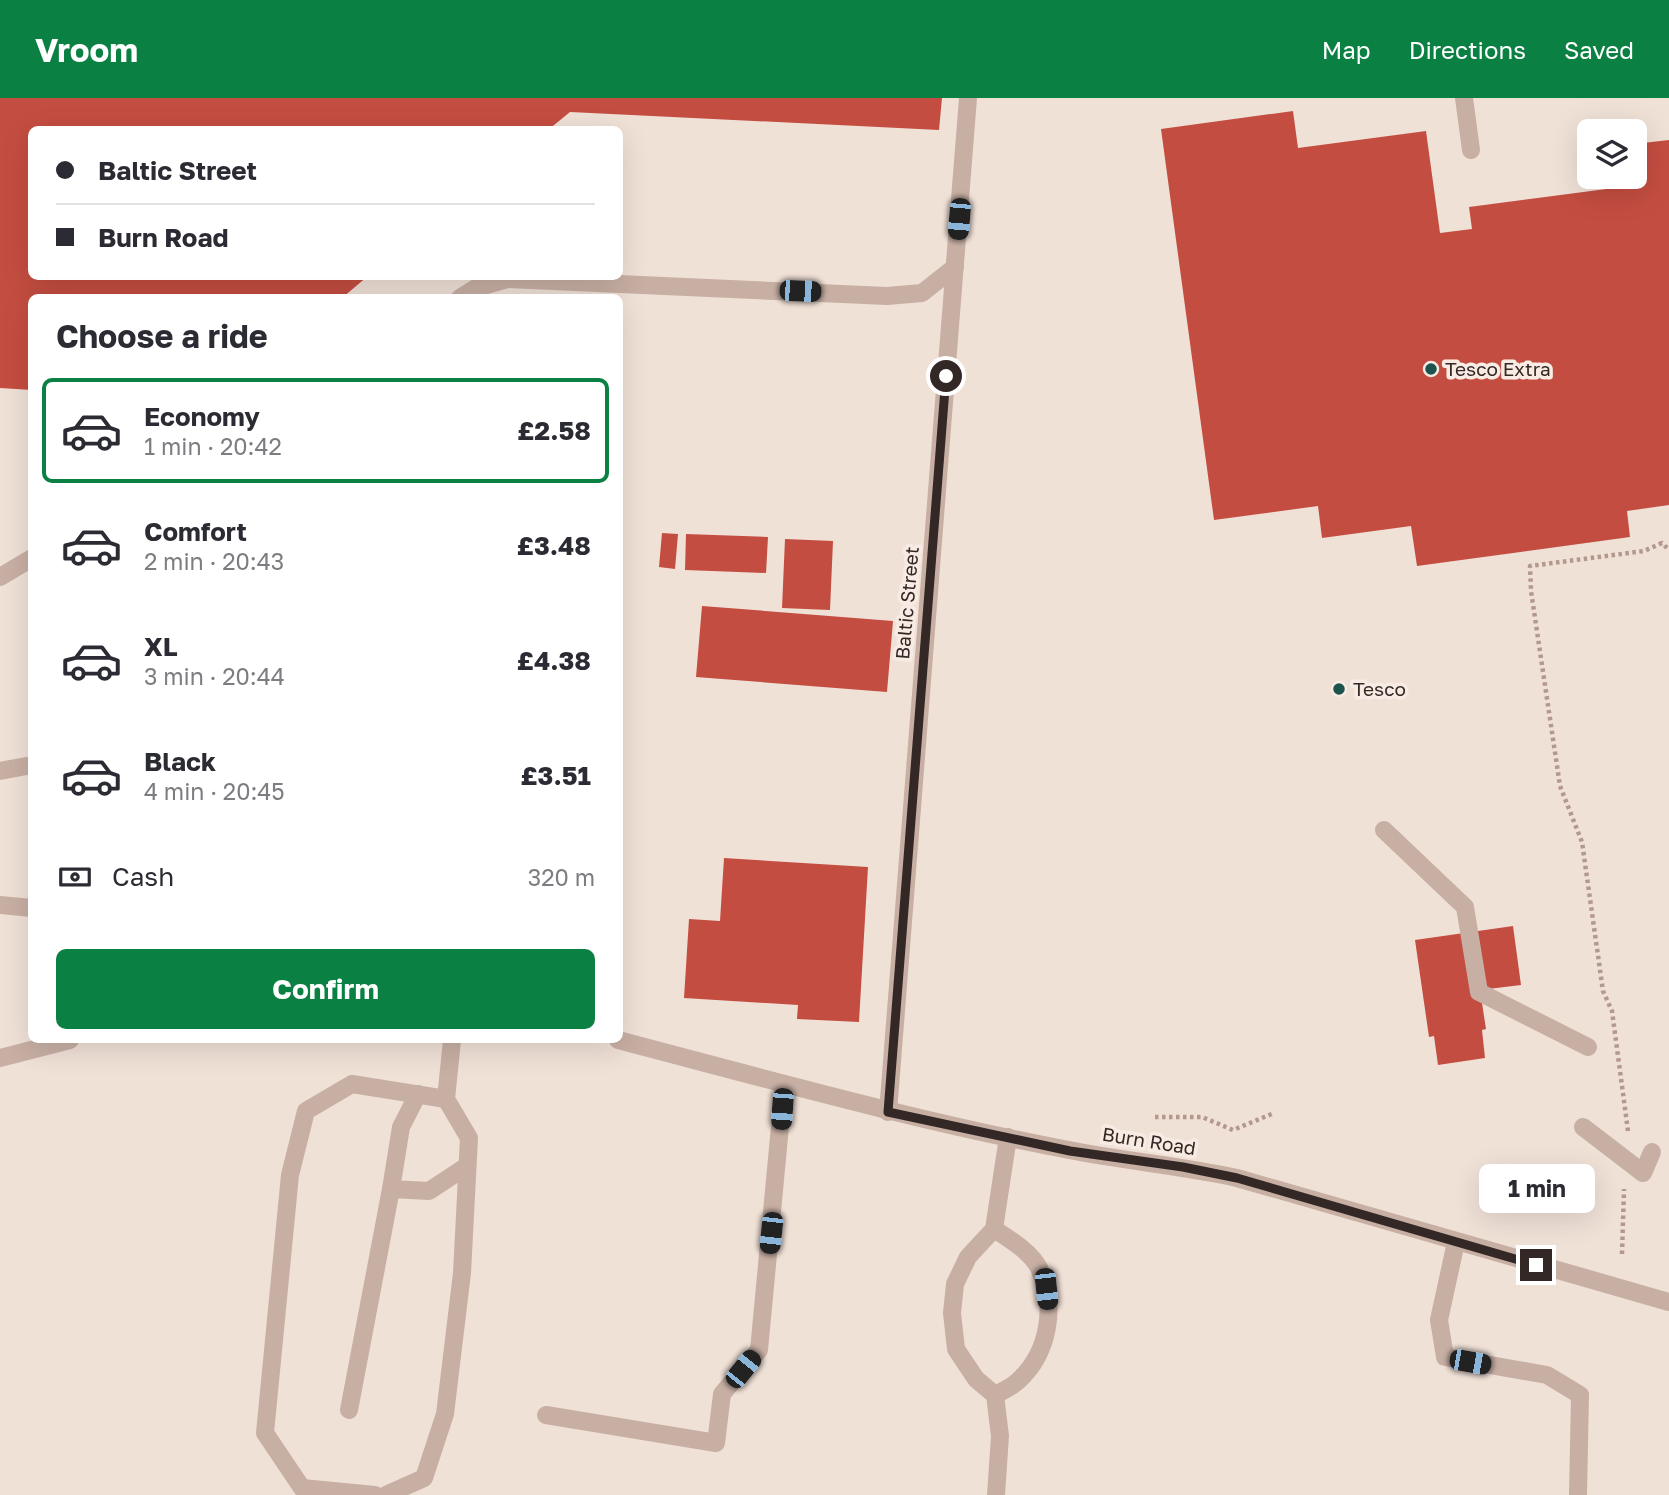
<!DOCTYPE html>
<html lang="en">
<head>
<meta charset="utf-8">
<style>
  body { margin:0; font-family:"Golos Text",sans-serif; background:#f7f7f7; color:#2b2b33; height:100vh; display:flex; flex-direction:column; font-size:26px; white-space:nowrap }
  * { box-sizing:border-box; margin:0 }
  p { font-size:23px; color:#7c7c81 }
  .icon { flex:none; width:38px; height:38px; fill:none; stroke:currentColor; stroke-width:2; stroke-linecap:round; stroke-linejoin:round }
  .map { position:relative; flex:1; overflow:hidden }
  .sheet { position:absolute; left:28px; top:196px; width:595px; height:749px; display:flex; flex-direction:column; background:#fff; border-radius:10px; box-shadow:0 7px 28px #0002 }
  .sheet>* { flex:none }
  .hud { position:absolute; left:28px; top:28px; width:595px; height:154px; border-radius:10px; box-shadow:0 7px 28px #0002; display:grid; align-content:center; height:154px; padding:0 28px; background:#fff }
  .fabs { position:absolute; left:1577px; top:21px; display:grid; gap:14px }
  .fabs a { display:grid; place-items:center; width:70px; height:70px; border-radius:10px; background:#fff; box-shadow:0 7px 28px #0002; font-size:35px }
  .end { position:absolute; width:32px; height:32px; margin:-16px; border:9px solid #332825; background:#fff; box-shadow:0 0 0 4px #fff }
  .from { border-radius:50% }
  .bubble { position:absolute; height:49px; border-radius:10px; background:#fff; box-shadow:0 7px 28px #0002; font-size:23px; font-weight:700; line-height:49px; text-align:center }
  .car { position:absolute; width:21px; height:42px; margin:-21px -10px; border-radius:9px; box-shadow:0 0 5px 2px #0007; background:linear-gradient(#222 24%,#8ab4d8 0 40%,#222 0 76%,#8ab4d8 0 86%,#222 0) }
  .hud b { display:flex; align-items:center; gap:24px; height:66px; font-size:26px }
  .hud b+b { border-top:2px solid #e1e1e2 }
  .hud i { width:18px; height:18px; background:#2b2b33 }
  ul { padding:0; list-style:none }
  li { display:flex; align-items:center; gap:21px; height:105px; margin:0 14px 10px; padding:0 14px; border:4px solid transparent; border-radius:10px }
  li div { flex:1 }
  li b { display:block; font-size:26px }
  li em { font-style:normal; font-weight:700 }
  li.on { border-color:#0b8043 }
  li>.icon { width:63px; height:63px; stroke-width:1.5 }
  h2 { padding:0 28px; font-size:32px; line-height:84px }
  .pay { display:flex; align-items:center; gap:18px; height:77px; padding:0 28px; font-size:26px }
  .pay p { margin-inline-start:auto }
  .button { display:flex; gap:14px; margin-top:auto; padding:14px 28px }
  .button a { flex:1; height:80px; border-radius:10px; background:#0b8043; color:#fff; font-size:28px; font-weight:700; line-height:80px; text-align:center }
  header { display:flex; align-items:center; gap:42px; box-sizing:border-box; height:98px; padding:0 35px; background:#0b8043; color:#fff }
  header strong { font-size:33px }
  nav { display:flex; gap:38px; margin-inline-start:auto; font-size:24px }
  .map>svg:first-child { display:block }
</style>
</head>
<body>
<header>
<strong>Vroom</strong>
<nav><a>Map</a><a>Directions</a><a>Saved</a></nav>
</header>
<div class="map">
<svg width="1669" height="1397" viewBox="0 0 1669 1397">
  <rect width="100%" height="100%" fill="#f0e1d7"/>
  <!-- building -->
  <g fill="#c44d41">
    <path d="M0 0H942L939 32 570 14 548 32H32V178H368L342 200H32V292L0 290Z"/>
    <path d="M1293 13 1298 50 1426 33 1440 135 1472 131 1469 109 1637 87 1634 46 1669 42V407L1627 413 1630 439 1417 468 1411 428 1322 440 1318 408 1214 422 1161 31Z"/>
    <path d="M662 435 678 436 675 471 659 469Z"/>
    <path d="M686 436 768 439 766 475 685 472Z"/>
    <path d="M785 441 833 443 830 512 782 510Z"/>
    <path d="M702 508 893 523 887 594 696 579Z"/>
    <path d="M724 760 868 769 859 924 797 921 798 907 684 900 689 821 720 823Z"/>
    <path d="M1513 828 1521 887 1480 892 1486 931 1482 932 1485 960 1438 967 1434 938 1429 939 1415 842Z"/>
  </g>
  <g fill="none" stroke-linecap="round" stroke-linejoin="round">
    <!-- path -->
    <g stroke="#b3988e" stroke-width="4.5" stroke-dasharray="3.5 3.5" stroke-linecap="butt">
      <path d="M1155 1019H1202L1233 1032 1274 1015"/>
      <path d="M1628 1033 1612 913 1603 893 1582 744 1560 688 1531 493 1530 468 1644 453 1662 445 1669 452"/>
      <path d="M1622 1156 1624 1091"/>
    </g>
    <!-- lane -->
    <g stroke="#c8afa4" stroke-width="18">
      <path d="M1464 0 1471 52"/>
      <path d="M460 200 476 190 507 181 887 198 922 195 955 169"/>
      <path d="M0 479 32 460"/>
      <path d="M0 673 32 667"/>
      <path d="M1384 732 1465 809 1479 894 1588 949"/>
      <path d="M0 807 32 810"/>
      <path d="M418 996 401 1029 391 1091 429 1093 467 1068"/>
      <path d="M1583 1029 1643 1075 1652 1054"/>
      <path d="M994 1131C1009 1141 1030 1153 1039 1170 1057 1207 1049 1255 1018 1283 1012 1289 1002 1293 995 1297"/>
      <path d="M1456 1144 1439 1222 1445 1259 1547 1277 1580 1297 1578 1397"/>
      <path d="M349 1312 391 1091"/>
      <path d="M546 1317 716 1345 722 1296 759 1252 784 986"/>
      <path d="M375 1397 302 1390 265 1335 290 1077 306 1013 352 986 446 1001"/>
      <path d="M386 1397 424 1380 445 1316 462 1175 469 1040 446 1001 452 942"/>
      <path d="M996 1397 1000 1338 995 1297 976 1281 956 1251 952 1215 955 1186 968 1159 994 1131 1008 1039"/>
    </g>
    <!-- street -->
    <g stroke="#c8afa4" stroke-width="18">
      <path d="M618 942C767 981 916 1023 1069 1052 1125 1063 1181 1068 1237 1080L1669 1204"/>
      <path d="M0 960 70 942"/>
      <path d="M888 1014 968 0"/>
    </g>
  </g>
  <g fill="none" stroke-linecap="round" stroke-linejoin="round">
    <!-- route -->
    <path stroke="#332825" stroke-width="9" d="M946 278 888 1014 1070 1053 1183 1069 1237 1080 1536 1167"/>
  </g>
  <!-- markers -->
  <g fill="#1c534f" stroke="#f8ebe3" stroke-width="2.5">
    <circle cx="1431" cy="271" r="7"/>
    <circle cx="1339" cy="591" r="7"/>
  </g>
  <g text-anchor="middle" stroke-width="7" stroke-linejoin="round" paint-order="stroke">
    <!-- poi labels -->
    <g font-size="19" fill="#332825" stroke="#f8ebe3" text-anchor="start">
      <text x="1445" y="278">Tesco Extra</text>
      <text x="1353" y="598">Tesco</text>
    </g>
    <!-- street labels -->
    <g font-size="19" fill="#332825" stroke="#f8ebe3">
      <text transform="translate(907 505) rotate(-85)" y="7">Baltic Street</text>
      <text transform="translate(1149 1043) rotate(9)" y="7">Burn Road</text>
    </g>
  </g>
</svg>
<div class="fabs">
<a><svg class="icon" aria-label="layers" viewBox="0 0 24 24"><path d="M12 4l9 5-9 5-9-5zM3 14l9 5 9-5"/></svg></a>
</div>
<i class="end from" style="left:946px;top:278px"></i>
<i class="end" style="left:1536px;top:1167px"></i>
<div class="bubble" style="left:1479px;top:1066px;width:116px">1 min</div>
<i class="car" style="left:959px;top:121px;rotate:185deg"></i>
<i class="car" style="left:800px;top:193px;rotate:92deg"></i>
<i class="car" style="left:782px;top:1011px;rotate:184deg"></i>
<i class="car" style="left:771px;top:1135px;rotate:186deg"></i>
<i class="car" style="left:1046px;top:1191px;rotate:174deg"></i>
<i class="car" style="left:1470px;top:1264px;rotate:100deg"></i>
<i class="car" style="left:743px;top:1271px;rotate:39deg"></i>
<div class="hud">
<b><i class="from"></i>Baltic Street</b>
<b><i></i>Burn Road</b>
</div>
<section class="sheet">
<h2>Choose a ride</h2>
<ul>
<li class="on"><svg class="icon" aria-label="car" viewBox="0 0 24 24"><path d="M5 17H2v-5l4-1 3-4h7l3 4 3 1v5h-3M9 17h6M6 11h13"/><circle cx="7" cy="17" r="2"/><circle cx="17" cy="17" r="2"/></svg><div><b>Economy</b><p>1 min · 20:42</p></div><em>£2.58</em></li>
<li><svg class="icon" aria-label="car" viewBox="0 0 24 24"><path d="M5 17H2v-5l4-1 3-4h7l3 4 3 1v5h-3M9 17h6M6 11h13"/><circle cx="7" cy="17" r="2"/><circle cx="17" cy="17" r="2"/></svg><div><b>Comfort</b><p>2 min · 20:43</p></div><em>£3.48</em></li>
<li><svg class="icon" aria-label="car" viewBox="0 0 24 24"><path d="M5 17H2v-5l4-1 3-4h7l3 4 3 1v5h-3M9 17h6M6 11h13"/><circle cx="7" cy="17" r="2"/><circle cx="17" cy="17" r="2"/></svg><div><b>XL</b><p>3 min · 20:44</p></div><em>£4.38</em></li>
<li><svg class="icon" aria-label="car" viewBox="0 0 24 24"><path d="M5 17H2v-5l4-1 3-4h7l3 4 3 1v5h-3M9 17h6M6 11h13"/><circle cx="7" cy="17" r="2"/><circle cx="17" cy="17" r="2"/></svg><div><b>Black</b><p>4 min · 20:45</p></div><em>£3.51</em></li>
</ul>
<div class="pay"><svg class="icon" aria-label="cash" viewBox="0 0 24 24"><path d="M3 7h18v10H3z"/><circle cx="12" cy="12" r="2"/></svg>Cash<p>320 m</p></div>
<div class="button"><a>Confirm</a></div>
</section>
</div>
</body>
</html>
